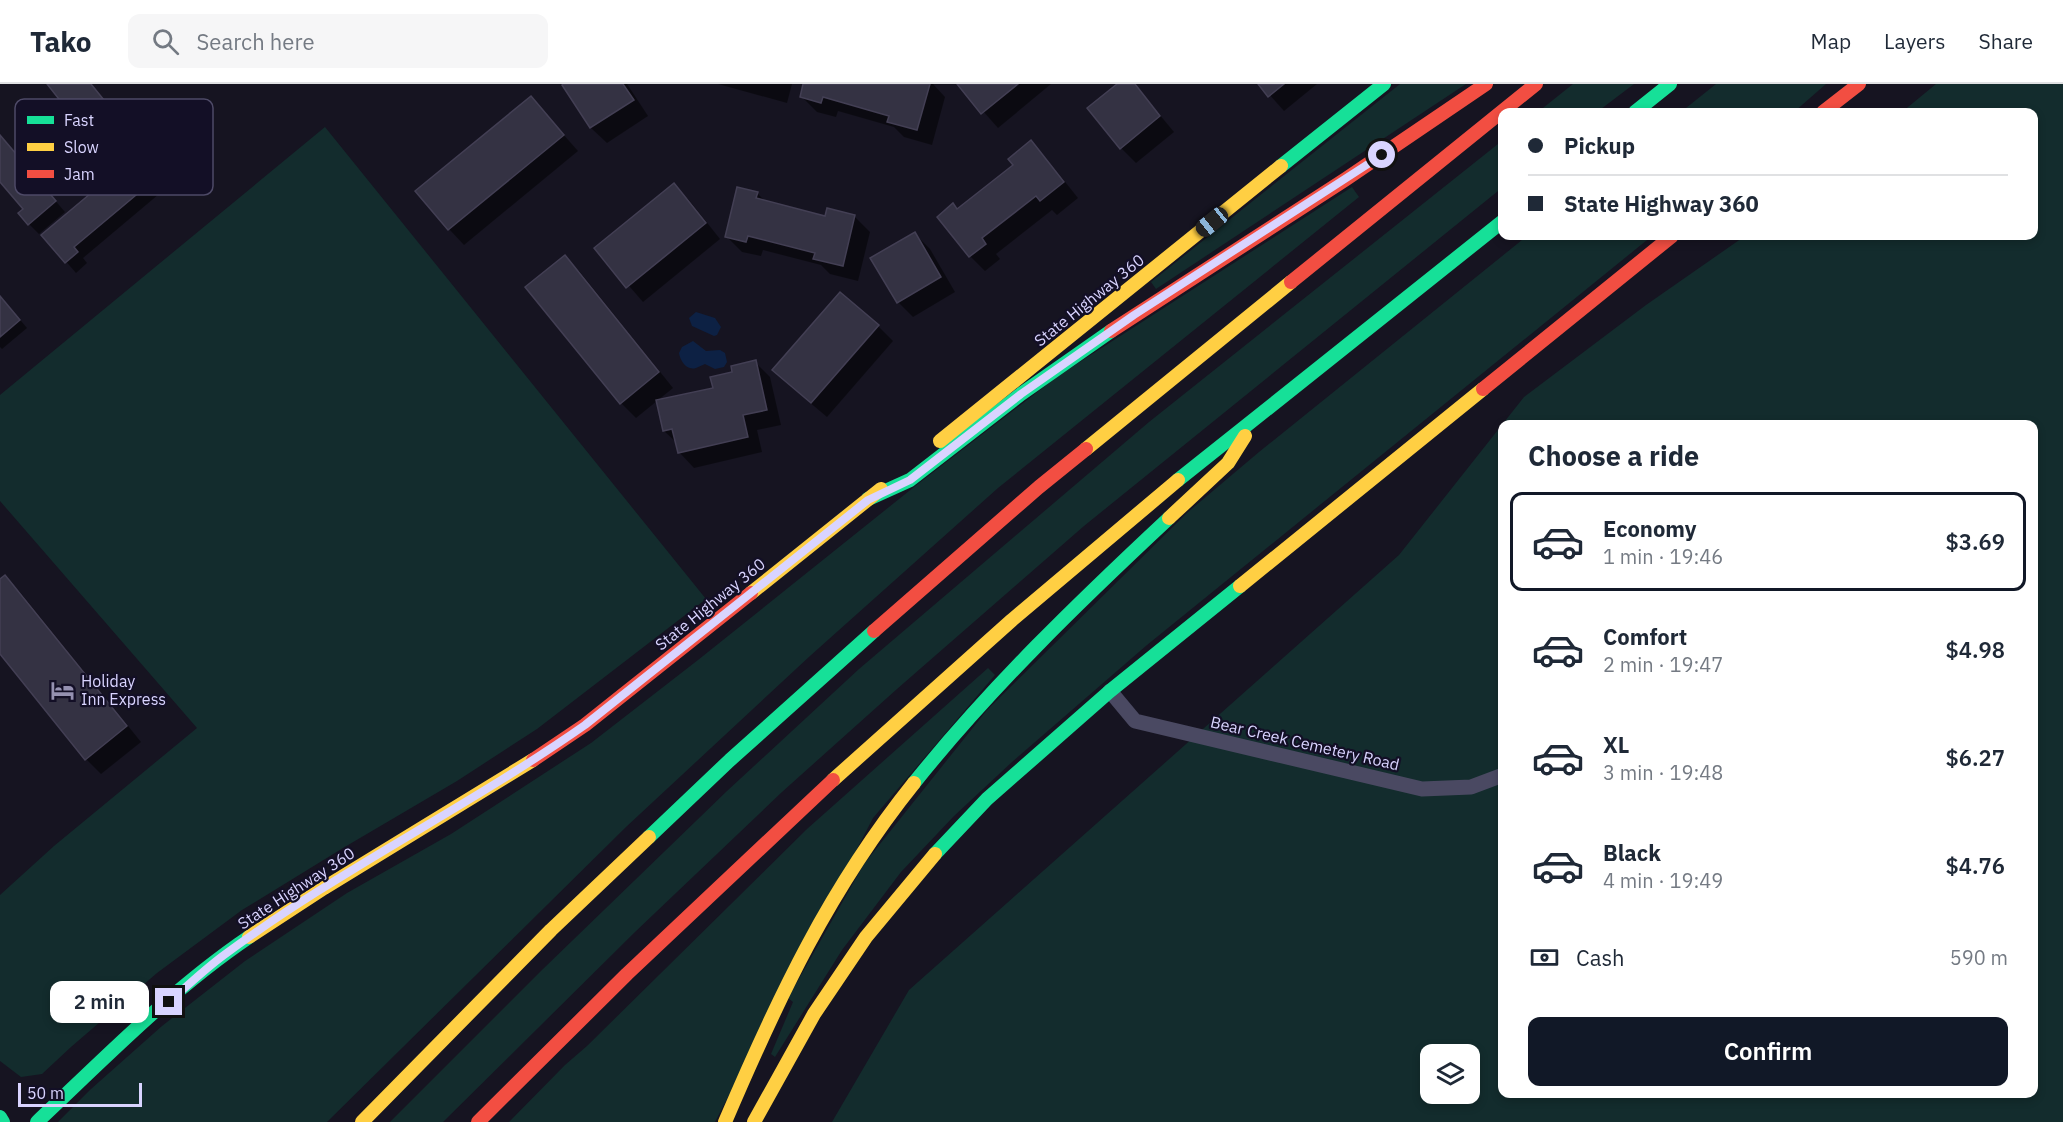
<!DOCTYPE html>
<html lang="en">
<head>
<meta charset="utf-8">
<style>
  body { margin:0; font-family:"IBM Plex Sans",sans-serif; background:#f6f6f7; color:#1f2937; height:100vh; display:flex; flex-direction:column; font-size:22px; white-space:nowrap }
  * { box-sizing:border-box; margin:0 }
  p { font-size:20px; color:#747a83 }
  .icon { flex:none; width:33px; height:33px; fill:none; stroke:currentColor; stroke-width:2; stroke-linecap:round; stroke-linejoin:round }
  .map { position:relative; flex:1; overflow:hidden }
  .drawer { position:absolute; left:1498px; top:336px; width:540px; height:678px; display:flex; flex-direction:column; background:#fff; border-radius:12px; box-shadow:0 3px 9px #0003 }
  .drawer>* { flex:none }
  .guide { position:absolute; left:1498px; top:24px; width:540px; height:132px; border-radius:12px; box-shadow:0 3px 9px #0003; display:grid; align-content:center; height:132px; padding:0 30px; background:#fff }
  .fabs { position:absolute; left:1420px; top:960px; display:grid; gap:12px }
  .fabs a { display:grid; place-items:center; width:60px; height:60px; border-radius:12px; background:#fff; box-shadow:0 3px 9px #0003; font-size:30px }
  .scale { position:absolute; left:18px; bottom:15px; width:124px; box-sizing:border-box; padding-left:6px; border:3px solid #d9d4ff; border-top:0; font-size:16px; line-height:21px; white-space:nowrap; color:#d9d4ff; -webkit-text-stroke:4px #130f26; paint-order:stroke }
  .end { position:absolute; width:27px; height:27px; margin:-14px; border:8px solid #d9d4ff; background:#111; box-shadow:0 0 0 3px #111 }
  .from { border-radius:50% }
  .bubble { position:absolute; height:42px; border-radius:12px; background:#fff; box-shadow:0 3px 9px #0003; font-size:20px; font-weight:600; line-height:42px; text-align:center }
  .car { position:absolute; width:18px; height:36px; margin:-18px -9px; border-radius:8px; box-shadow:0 0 4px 2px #0007; background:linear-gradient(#222 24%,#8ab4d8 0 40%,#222 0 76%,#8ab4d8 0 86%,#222 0) }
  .guide b { display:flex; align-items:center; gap:21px; height:57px; font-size:22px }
  .guide b+b { border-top:2px solid #e0e1e3 }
  .guide i { width:15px; height:15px; background:#1f2937 }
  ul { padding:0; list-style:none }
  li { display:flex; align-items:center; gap:18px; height:99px; margin:0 12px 9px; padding:0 18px; border:3px solid transparent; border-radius:12px }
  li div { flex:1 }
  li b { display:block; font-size:22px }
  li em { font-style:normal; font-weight:600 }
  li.on { border-color:#111827 }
  li>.icon { width:54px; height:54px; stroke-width:1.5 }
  h2 { padding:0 30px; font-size:27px; line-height:72px }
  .pay { display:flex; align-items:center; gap:15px; height:66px; padding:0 30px; font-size:22px }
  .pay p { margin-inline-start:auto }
  .cta { display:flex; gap:12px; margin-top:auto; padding:12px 30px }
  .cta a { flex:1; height:69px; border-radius:12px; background:#111827; color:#fff; font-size:24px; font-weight:600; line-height:69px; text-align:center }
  header { display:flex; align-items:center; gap:36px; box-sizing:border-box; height:84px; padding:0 30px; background:#fff; border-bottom:2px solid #e0e1e3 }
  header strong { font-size:28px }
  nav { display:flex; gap:33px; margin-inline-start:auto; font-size:21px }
  .search { width:420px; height:54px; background:#f6f6f7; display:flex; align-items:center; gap:15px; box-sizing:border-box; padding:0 21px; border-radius:12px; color:#747a83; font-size:22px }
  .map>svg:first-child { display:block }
</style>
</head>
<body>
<header>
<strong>Tako</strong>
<div class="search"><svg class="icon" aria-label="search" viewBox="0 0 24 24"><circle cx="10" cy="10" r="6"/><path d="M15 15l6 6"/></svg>Search here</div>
<nav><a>Map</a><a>Layers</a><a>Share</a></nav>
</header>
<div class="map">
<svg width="2063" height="1038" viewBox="0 0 2063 1038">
  <rect width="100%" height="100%" fill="#161421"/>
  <!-- green -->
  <g fill="#132c2d" fill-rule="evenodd">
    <path d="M1400 0H1466L1156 205 1151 198Z"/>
    <path d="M1573 0H1634L1597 28H1538Z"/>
    <path d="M1716 0H1826L1794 28H1681Z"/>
    <path d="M1936 0H2063V1038H832L909 906 1399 471 1524 313 1646 221 1745 152H2034V28H1902ZM1503 340H2034V1010H1503ZM1431 970H1470V1010H1431Z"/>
    <path d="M325 43 706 515 537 645 457 697 343 764 242 826 157 889 71 963 42 990 21 993 0 977V811L54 762 197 644 0 417V311Z"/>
    <path d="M1503 56V103L1084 442 897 605 782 708 635 848 443 1038H390L543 885 727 707 859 585 1149 338Z"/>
    <path d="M1352 103 1359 113 998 404 810 572 626 743 327 1038H58L91 1005 162 942 245 877 347 809 451 750 591 659 698 576 914 403 1058 292Z"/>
    <path d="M1527 152H1652L1147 561 1012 678 954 732 901 788 842 866 775 973 771 970 793 918 788 914 864 780 987 626 1188 428 1259 368Z"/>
    <path d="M988 584 995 591 873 734 715 1038H509L565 981 587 962 807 745Z"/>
  </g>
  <!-- water -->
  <g fill="#0d2144">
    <path d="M696 228 715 234 721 243 717 251 714 252 692 242 689 234Z"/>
    <path d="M693 257 706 267 720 266 725 269 727 278 724 283 715 285 705 280C702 281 699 283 696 284 686 287 680 276 679 269L682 263Z"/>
  </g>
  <!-- shadow -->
  <g fill="#0007">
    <path d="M49 0H91L122 39 98 59Z"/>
    <path d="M566 0H627L648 32 607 59 591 44 564 1Z"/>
    <path d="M718 0H792L787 19Z"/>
    <path d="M805 0H933L945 13 932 61 904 53 894 43 838 27 836 33 817 28 801 12Z"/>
    <path d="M959 0H1051L998 44Z"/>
    <path d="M1119 0H1134L1174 48 1136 79 1121 64Z"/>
    <path d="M1260 0H1317L1284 27Z"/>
    <path d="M531 14 578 67 464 161 449 145Z"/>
    <path d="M0 52 65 128 39 150 29 140 25 125 0 96Z"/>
    <path d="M1031 58 1046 74 1078 114 1057 131 1052 126 996 170 1000 175 985 187 970 172 958 126 1015 81Z"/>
    <path d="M156 75 179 102 169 110 165 105 83 174 87 179 76 189 43 151Z"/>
    <path d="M674 101 689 116 720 155 643 218 596 164Z"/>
    <path d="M757 109 766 118 826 133H855L870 148 858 197 830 190 821 181 763 166 761 172 742 168 726 152Z"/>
    <path d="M915 150 930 165 955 208 913 233 898 218Z"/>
    <path d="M565 173 580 188 673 304 636 334 621 319Z"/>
    <path d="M0 212 27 244 2 265 0 263Z"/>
    <path d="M878 242 893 257 827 333 789 301Z"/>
    <path d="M755 278 770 293 781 341 757 346 762 368 694 384 679 368 677 359 664 347 734 289Z"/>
    <path d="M5 493 20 508 141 658 101 690 86 675 0 567V497Z"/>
  </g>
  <!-- building -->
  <g fill="#343243" stroke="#433f54" stroke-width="1.5">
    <path d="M47 0H91L116 31 89 53Z"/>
    <path d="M563 0H623L634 16 590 44 562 1Z"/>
    <path d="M803 0H930L917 46 887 38 889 32 823 13 821 19 800 13Z"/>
    <path d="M957 0H1018L981 30Z"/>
    <path d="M1117 0H1135L1160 32 1120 65 1087 24Z"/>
    <path d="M1258 0H1284L1268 13Z"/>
    <path d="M531 12 564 51 448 146 415 107Z"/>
    <path d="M0 51 56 117 28 141 18 129 23 125 0 98Z"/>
    <path d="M1031 56 1064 98 1040 117 1036 112 982 154 986 160 969 173 937 133 953 119 957 125 1013 81 1008 75Z"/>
    <path d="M146 63 170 91 158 101 154 96 74 163 78 168 65 179 41 151Z"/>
    <path d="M674 99 706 139 626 204 594 164Z"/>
    <path d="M737 103 758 108 756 114 825 132 827 124 855 131 843 182 813 175 815 169 748 152 746 158 725 153Z"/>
    <path d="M915 148 941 193 897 219 870 174Z"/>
    <path d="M565 171 659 288 620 320 525 203Z"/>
    <path d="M840 208 879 241 811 319 772 286Z"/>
    <path d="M0 212 20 236 0 253Z"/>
    <path d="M756 276 767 326 743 331 748 353 678 369 672 345 663 347 656 316 713 304 710 293 732 288 731 282Z"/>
    <path d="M5 491 127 642 85 676 0 570V495Z"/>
  </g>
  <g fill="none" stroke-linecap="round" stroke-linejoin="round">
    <!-- street -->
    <path stroke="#4a4962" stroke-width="15" d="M1110 607 1135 637 1422 705 1471 703 1503 691"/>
    <!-- fast -->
    <g stroke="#16e098" stroke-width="14">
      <path d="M1635 28 1670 0"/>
      <path d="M1281 82 1384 0"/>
      <path d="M1178 396 1503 137"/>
      <path d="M868 415 910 396 1021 310 1111 247"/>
      <path d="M914 699C991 603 1079 518 1169 434"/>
      <path d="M649 753 730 676 874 547"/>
      <path d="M935 770 987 715 1110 607 1240 502"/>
      <path d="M0 1033 3 1038"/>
      <path d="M37 1038C105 974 171 906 249 853"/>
    </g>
    <!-- slow -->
    <g stroke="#ffcf43" stroke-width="14">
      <path d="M940 357 1281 82"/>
      <path d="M1086 365 1291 198"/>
      <path d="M1169 434 1228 379 1245 352"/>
      <path d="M1240 502 1483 305"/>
      <path d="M751 509 881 405"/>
      <path d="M833 696 1012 536 1178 396"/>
      <path d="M249 853 324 804 533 676"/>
      <path d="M362 1038 551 846 649 753"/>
      <path d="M725 1038C778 914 829 805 914 699"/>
      <path d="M754 1038 814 930 866 853 935 770"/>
    </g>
    <!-- jam -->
    <g stroke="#f24e42" stroke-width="14">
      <path d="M1823 28 1859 0"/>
      <path d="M1291 198 1536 0"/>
      <path d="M1111 247 1346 95 1486 0"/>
      <path d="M1483 305 1672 152"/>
      <path d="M874 547 1039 403 1086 365"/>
      <path d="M533 676 585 641 751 509"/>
      <path d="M478 1038 627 890 833 696"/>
    </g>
  </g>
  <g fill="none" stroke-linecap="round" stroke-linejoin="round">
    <!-- route -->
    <path stroke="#d9d4ff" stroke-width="8" d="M169 918C187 902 205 885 224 871 339 786 468 723 585 641L868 416 910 396 1021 310 1134 231 1382 71"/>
  </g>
  <!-- icons -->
  <defs>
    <symbol id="hotel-bare" viewBox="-9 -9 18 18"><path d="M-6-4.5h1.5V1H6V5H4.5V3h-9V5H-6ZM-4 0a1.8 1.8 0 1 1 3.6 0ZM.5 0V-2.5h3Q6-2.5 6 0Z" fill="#9591b1" stroke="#130f26" stroke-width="2.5" paint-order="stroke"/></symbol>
  </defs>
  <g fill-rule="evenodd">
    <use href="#hotel-bare" x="46" y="590" width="33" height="33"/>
  </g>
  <g text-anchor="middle" stroke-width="4.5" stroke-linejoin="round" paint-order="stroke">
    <!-- street labels -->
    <g font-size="16" fill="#d9d4ff" stroke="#130f26">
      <text transform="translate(1089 216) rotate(-39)" y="6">State Highway 360</text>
      <text transform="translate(710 520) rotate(-39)" y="6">State Highway 360</text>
      <text transform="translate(1305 659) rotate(13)" y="6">Bear Creek Cemetery Road</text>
      <text transform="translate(296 804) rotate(-33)" y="6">State Highway 360</text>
    </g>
    <!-- poi labels -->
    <g font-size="16" fill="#d9d4ff" stroke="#130f26" text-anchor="start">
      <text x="81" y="603">Holiday<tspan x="81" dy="18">Inn Express</tspan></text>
    </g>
  </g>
  <!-- legend -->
  <rect x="15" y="15" width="198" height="96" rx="9" fill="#130f26" stroke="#4e4a67" stroke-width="1.5"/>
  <rect x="27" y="32" width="27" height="8" fill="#16e098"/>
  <rect x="27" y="59" width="27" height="8" fill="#ffcf43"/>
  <rect x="27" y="86" width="27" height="8" fill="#f24e42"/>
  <g font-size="16" fill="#d9d4ff">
    <text x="64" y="42">Fast</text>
    <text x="64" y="69">Slow</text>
    <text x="64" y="96">Jam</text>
  </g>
</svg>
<div class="fabs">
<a><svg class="icon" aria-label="layers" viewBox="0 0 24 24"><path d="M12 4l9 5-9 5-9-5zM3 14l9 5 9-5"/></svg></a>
</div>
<div class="scale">50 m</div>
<i class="end from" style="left:1382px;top:71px"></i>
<i class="end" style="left:169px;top:918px"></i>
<div class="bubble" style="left:50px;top:897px;width:99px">2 min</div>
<i class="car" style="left:1212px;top:138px;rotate:231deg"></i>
<div class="guide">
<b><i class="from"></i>Pickup</b>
<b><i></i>State Highway 360</b>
</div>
<section class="drawer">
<h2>Choose a ride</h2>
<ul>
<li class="on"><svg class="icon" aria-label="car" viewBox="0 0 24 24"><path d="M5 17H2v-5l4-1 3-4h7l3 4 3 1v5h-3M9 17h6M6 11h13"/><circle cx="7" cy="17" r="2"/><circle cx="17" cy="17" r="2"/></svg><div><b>Economy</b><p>1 min · 19:46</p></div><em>$3.69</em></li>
<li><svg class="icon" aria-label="car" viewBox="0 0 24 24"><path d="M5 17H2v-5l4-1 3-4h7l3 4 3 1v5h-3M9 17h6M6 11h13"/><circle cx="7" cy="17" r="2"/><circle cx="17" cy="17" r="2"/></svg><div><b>Comfort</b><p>2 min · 19:47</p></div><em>$4.98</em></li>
<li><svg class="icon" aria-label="car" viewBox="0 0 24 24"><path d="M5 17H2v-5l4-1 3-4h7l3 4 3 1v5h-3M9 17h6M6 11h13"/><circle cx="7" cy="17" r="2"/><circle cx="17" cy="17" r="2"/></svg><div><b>XL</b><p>3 min · 19:48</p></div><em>$6.27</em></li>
<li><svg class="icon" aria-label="car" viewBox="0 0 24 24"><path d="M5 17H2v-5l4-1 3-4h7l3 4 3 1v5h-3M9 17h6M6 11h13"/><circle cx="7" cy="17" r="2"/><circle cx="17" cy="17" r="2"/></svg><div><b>Black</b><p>4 min · 19:49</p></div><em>$4.76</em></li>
</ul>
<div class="pay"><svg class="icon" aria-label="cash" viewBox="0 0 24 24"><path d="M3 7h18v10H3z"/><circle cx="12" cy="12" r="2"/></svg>Cash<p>590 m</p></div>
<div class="cta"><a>Confirm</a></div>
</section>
</div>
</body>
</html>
